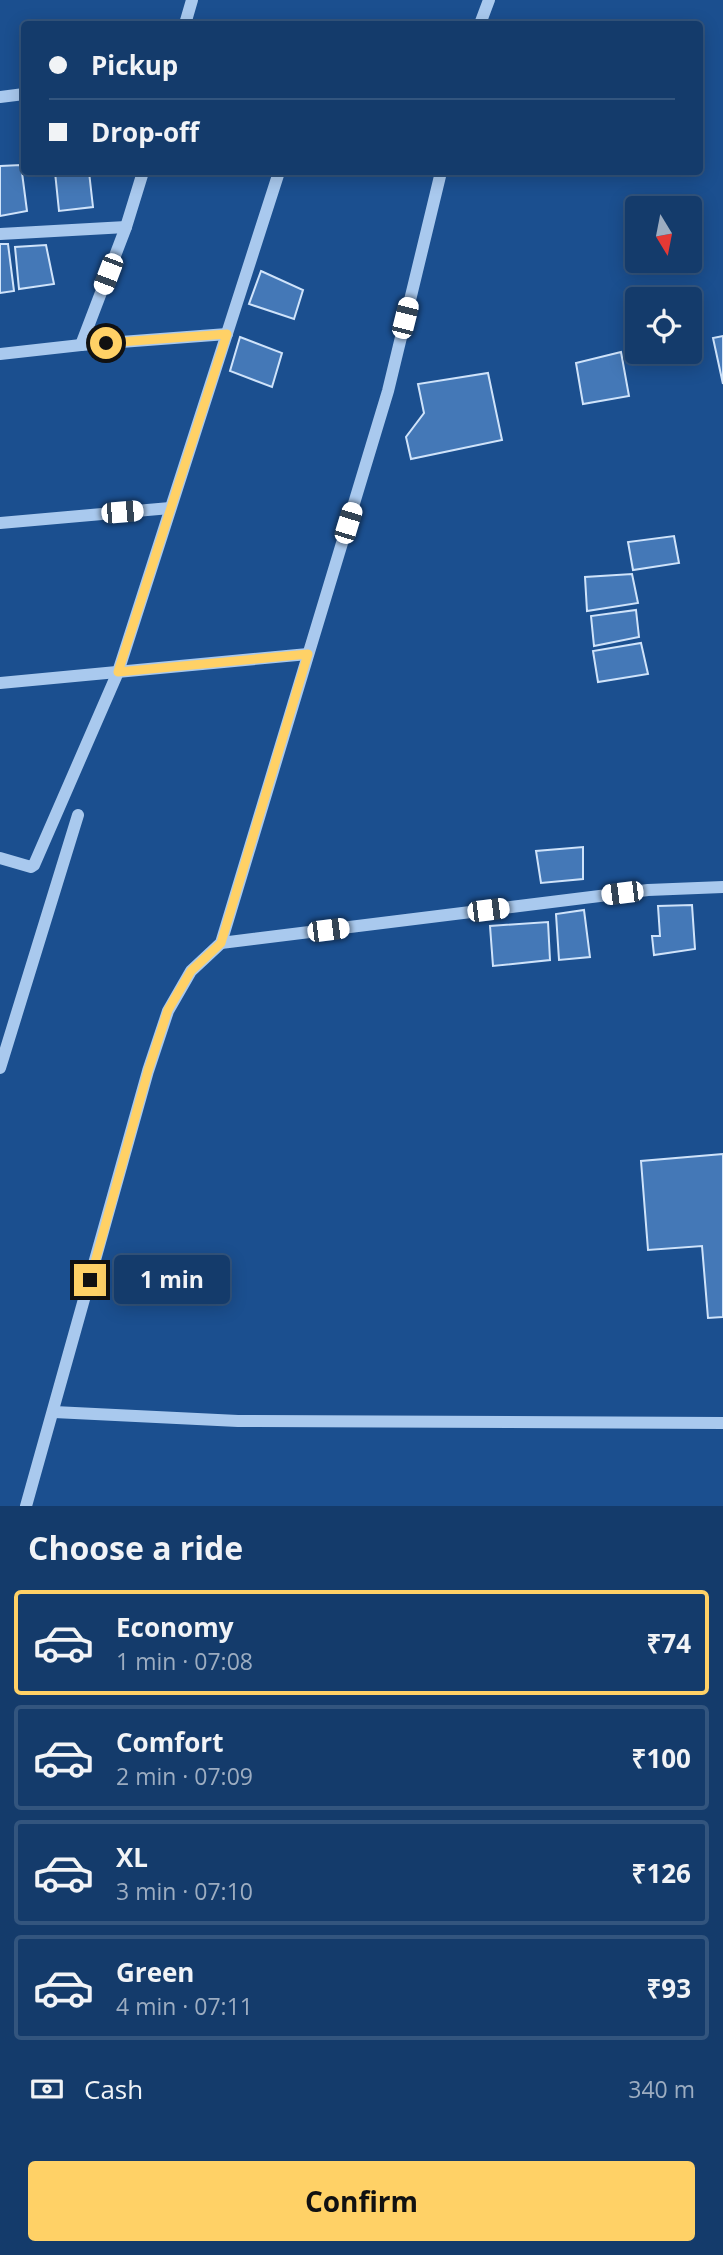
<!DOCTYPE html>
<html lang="en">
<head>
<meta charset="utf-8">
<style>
  body { margin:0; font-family:"Open Sans",sans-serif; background:#1d4271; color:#f1f3f6; height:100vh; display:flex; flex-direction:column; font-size:26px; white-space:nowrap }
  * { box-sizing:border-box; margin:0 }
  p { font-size:23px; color:#9dadc1 }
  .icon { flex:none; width:38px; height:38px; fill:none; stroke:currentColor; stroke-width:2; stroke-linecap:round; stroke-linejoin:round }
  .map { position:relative; height:1506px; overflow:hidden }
  .side { display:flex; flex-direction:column; background:#143b6b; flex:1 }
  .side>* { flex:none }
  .banner { position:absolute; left:21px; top:21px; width:682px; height:154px; border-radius:7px; box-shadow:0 4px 18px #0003,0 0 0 2px #33557e; display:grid; align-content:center; height:154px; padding:0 28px; background:#143b6b }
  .needle { width:46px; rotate:170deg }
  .fabs { position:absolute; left:625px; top:196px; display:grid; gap:14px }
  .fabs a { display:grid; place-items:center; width:77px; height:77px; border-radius:7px; background:#143b6b; box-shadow:0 4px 18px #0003,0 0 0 2px #33557e; font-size:35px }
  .end { position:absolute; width:32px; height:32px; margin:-16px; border:9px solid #ffd166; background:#111; box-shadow:0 0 0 4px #111 }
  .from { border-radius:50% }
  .bubble { position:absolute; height:49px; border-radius:7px; background:#143b6b; box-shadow:0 4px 18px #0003,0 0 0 2px #33557e; font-size:23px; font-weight:700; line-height:49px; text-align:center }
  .car { position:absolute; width:21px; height:42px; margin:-21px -10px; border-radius:9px; box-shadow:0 0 5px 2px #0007; background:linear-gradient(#fff 24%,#345 0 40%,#fff 0 76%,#345 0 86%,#fff 0) }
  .banner b { display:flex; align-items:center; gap:24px; height:66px; font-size:26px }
  .banner b+b { border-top:2px solid #33557e }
  .banner i { width:18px; height:18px; background:#f1f3f6 }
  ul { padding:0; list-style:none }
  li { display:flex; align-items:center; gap:21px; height:105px; margin:0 14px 10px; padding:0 14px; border:4px solid #33557e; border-radius:7px }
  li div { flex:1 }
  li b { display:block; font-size:26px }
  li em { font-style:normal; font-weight:700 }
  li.current { border-color:#ffd166 }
  li>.icon { width:63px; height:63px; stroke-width:1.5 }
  h2 { padding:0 28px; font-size:32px; line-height:84px }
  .pay { display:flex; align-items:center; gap:18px; height:77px; padding:0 28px; font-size:26px }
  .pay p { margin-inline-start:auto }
  .button { display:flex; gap:14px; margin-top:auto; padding:14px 28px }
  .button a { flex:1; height:80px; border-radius:7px; background:#ffd166; color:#111; font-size:28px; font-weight:700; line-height:80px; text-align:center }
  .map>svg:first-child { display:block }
</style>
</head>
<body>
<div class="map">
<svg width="723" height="1506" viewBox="0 0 723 1506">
  <rect width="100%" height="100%" fill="#1b4f8f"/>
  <!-- building -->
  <g fill="#4478b7" stroke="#cfe3fa" stroke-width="2">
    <path d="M21 165 27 211 0 216V166Z"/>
    <path d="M55 172H89L93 207 59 211Z"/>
    <path d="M0 244H8L14 291 0 293Z"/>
    <path d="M46 245 54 284 19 289 15 247Z"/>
    <path d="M261 271 303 290 294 319 249 304Z"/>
    <path d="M723 336V384L713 338Z"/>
    <path d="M240 337 282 353 272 387 230 371Z"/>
    <path d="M621 352 629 396 583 404 576 363Z"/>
    <path d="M488 373 502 440 411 459 406 437 424 413 418 384Z"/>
    <path d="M674 536 679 563 633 570 628 542Z"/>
    <path d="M632 574 638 603 587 611 585 577Z"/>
    <path d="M636 610 639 637 594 646 591 616Z"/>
    <path d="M641 643 648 674 598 682 593 651Z"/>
    <path d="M583 847V879L541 883 536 851Z"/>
    <path d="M692 905 695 949 654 955 652 936H660L658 906Z"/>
    <path d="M584 910 590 957 559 960 556 914Z"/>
    <path d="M548 922 550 960 493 966 490 926Z"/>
    <path d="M723 1154V1317L708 1318 702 1246 648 1250 641 1161Z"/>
  </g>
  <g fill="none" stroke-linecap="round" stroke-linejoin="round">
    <!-- minor -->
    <g stroke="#a9c9ee" stroke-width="12">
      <path d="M185 24 192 0"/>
      <path d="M480 24 489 0"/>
      <path d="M0 97 24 94"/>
      <path d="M0 234 126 227"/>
      <path d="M81 345 126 227 143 172"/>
      <path d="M0 354 81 345 227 334"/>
      <path d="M0 523 170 508"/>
      <path d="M0 683 308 654"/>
      <path d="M0 858 31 867 34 865 118 672 279 172"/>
      <path d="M221 943 648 890 723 887"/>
      <path d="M0 1068 78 815"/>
      <path d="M54 1412 238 1421 723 1423"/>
      <path d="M26 1506 148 1071 168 1011 191 971 221 943 388 391 441 172"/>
    </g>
  </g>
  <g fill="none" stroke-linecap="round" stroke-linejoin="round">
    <!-- route -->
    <path stroke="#ffd166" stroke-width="9" d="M90 1280 148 1071 168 1010 191 971 221 943 308 654 118 672 227 334 106 343"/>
  </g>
</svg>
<div class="fabs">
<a><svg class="needle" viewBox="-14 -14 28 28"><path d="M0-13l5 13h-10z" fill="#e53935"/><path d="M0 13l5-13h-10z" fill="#9dadc1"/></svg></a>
<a><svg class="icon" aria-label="locate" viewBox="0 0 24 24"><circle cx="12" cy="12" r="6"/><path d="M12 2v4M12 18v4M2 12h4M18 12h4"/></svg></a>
</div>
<i class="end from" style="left:106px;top:343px"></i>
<i class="end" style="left:90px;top:1280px"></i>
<div class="bubble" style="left:114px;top:1255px;width:116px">1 min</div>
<i class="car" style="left:108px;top:274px;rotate:201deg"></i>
<i class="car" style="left:405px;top:318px;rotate:14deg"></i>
<i class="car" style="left:122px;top:512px;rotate:85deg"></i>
<i class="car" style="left:348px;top:523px;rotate:17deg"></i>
<i class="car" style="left:622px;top:893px;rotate:263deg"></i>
<i class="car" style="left:488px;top:910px;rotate:83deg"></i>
<i class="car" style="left:328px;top:930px;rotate:83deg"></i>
<div class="banner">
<b><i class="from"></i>Pickup</b>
<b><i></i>Drop-off</b>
</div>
</div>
<section class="side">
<h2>Choose a ride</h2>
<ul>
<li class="current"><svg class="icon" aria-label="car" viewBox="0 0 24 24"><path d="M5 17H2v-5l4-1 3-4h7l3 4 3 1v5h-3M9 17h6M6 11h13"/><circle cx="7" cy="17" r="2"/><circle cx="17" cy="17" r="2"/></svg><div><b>Economy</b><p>1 min · 07:08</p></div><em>₹74</em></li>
<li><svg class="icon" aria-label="car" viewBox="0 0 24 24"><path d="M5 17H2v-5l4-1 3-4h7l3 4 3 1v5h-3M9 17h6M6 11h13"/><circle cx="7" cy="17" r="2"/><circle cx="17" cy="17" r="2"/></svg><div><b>Comfort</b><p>2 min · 07:09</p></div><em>₹100</em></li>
<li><svg class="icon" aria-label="car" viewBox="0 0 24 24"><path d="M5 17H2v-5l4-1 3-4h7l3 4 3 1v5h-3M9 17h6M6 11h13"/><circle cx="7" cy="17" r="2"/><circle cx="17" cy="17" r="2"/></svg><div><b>XL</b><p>3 min · 07:10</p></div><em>₹126</em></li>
<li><svg class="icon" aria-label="car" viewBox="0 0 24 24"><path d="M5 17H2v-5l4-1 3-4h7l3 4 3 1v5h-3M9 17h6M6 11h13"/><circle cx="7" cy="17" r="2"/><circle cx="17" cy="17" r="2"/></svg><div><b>Green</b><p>4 min · 07:11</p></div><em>₹93</em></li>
</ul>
<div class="pay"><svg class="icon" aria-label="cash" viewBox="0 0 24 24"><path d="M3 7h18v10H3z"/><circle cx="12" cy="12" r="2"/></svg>Cash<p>340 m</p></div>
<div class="button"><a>Confirm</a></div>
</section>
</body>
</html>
